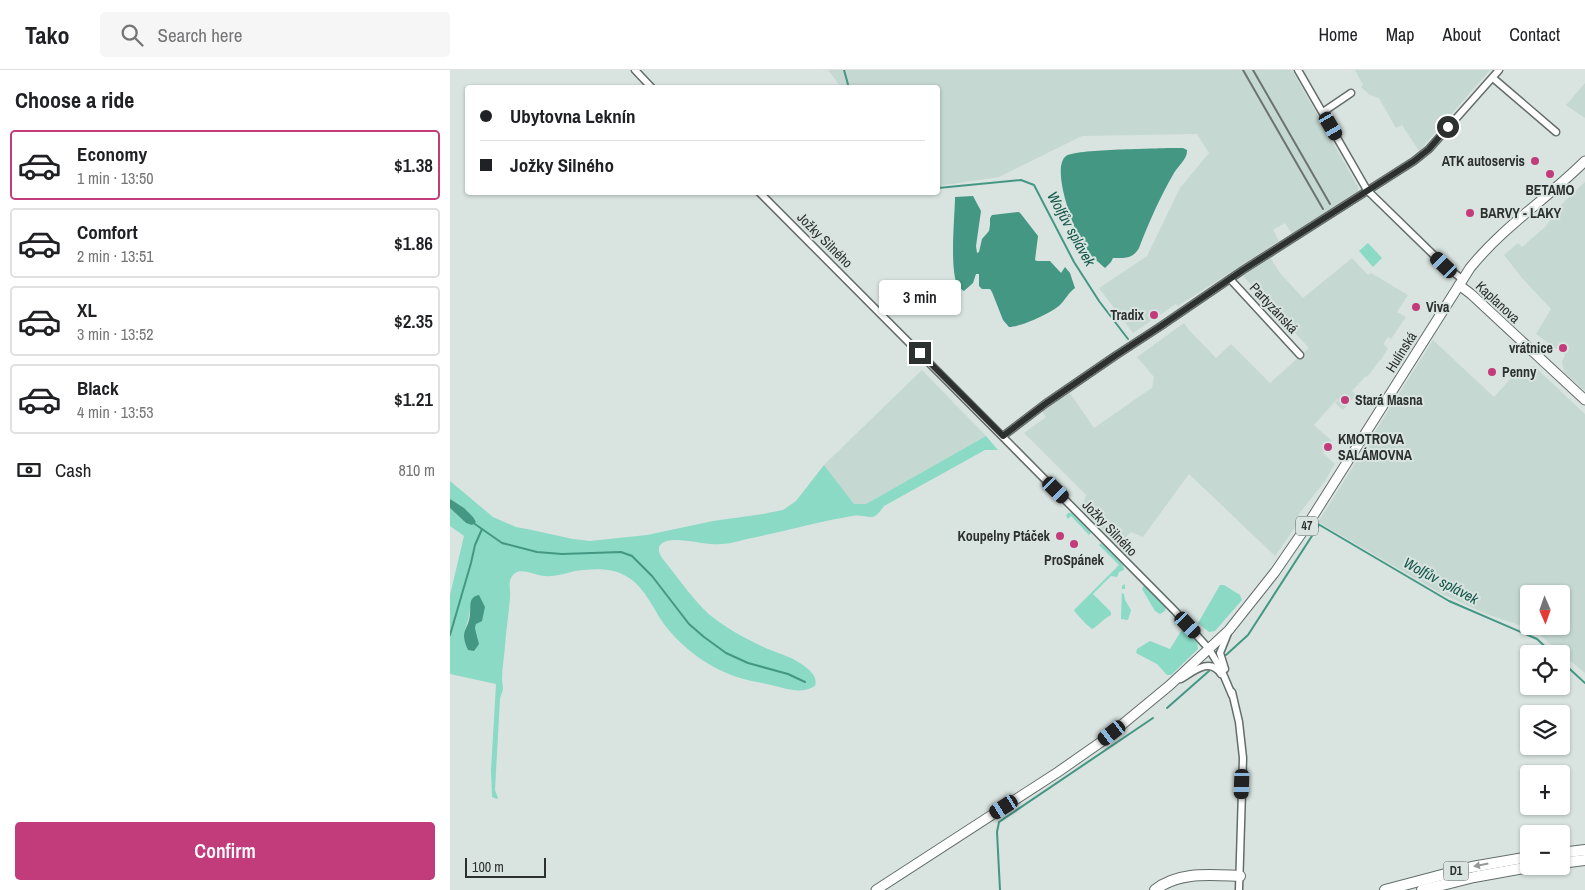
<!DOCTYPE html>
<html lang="en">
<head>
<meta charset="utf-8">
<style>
  body { margin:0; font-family:"Archivo Narrow",sans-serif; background:#f6f6f6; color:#202124; height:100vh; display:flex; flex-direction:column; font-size:19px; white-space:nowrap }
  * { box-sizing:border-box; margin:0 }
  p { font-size:16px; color:#757577 }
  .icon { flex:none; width:28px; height:28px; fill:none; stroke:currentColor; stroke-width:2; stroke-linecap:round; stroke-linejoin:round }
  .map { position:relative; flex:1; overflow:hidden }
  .details { display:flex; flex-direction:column; background:#fff; width:450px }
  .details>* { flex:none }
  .banner { position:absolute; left:15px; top:15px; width:475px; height:110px; border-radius:5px; box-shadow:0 1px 4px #0004; display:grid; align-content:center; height:110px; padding:0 15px; background:#fff }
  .needle { width:32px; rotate:178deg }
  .controls { position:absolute; left:1070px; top:515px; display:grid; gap:10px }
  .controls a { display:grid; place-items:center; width:50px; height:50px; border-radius:5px; background:#fff; box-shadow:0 1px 4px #0004; font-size:25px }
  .scale { position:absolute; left:15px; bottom:12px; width:81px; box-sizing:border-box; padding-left:5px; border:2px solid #2c302f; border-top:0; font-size:14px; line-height:18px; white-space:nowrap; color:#2c302f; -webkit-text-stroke:4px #d9e4e0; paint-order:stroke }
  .end { position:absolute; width:22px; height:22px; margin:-11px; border:6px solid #2c302f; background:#fff; box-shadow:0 0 0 2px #fff }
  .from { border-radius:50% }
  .bubble { position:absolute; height:35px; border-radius:5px; background:#fff; box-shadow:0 1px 4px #0004; font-size:16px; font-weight:600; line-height:35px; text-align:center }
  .car { position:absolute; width:15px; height:30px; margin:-15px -8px; border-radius:6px; box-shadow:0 0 4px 1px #0007; background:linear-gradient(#222 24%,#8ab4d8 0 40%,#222 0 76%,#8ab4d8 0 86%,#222 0) }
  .banner b { display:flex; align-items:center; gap:18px; height:48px; font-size:19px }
  .banner b+b { border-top:1px solid #e0e0e0 }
  .banner i { width:12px; height:12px; background:#202124 }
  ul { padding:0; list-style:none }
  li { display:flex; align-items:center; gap:15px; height:70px; margin:0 10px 8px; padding:0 5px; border:2px solid #e0e0e0; border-radius:5px }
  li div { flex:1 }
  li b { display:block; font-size:19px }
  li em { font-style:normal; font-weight:600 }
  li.current { border-color:#c23c7c }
  li>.icon { width:45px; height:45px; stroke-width:1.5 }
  h2 { padding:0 15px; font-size:22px; line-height:60px }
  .pay { display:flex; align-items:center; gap:12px; height:55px; padding:0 15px; font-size:19px }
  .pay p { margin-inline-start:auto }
  .cta { display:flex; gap:10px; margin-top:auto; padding:10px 15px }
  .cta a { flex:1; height:58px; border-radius:5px; background:#c23c7c; color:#fff; font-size:20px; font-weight:600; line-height:58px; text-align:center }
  header { display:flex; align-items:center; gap:30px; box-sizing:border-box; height:70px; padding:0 25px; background:#fff; border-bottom:1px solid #e0e0e0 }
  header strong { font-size:24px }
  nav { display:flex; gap:28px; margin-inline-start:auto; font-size:18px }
  .search { width:350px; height:45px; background:#f6f6f6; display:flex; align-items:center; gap:12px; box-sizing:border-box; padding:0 18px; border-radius:5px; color:#757577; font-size:19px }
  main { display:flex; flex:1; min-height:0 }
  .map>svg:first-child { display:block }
</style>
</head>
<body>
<header>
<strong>Tako</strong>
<div class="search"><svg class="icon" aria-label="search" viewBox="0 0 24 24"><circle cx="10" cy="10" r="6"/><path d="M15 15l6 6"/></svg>Search here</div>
<nav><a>Home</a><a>Map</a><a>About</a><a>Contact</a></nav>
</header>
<main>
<section class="details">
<h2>Choose a ride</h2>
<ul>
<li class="current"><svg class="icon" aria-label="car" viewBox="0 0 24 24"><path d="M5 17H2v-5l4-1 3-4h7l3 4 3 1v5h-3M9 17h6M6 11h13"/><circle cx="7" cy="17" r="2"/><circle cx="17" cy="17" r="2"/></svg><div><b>Economy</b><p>1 min · 13:50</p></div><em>$1.38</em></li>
<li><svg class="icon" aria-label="car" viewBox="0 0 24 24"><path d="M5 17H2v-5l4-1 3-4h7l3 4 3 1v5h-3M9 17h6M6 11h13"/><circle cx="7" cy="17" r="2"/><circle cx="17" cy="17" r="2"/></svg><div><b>Comfort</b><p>2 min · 13:51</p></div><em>$1.86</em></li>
<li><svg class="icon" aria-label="car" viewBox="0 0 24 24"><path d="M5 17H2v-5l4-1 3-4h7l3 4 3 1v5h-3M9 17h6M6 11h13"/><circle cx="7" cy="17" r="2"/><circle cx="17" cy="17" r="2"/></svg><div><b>XL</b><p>3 min · 13:52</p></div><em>$2.35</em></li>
<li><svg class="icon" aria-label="car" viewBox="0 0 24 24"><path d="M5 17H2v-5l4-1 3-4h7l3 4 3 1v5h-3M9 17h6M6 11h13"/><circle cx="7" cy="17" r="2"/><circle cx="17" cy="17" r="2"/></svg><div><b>Black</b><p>4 min · 13:53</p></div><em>$1.21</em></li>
</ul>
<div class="pay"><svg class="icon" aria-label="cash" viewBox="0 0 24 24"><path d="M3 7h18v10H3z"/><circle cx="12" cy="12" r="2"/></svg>Cash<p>810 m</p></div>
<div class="cta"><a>Confirm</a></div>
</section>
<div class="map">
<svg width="1135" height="820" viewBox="0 0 1135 820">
  <rect width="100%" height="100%" fill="#d9e4e0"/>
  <!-- built -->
  <g fill="#c5d8d2" fill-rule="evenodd">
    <path d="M378 0H842L908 117V121L842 164 835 153 823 160 829 171 728 236 726 234 683 263 649 218 697 186 730 118 759 83 747 64 632 66 549 107 488 116V18L391 17Z"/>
    <path d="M905 0H1040L969 81 952 55 946 58 929 28 920 25 911 17 913 15Z"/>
    <path d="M1135 13V48L1116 35Z"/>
    <path d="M1135 112V321L1114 302 1112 292 1115 285 1086 264 1101 239 1072 208 1054 185 1068 173 1072 177 1095 157 1113 133Z"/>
    <path d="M820 187 830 203 853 228 902 188 918 205 921 203 958 225 947 242 956 247 941 269 938 267 933 274 938 278 931 290H930L918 306 915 307 902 321 906 325 893 340 885 333 888 330 887 329 864 355 882 371 873 383 885 394 875 411 848 445 851 449 825 486 739 404 693 467 681 462 668 475 630 437 634 432 636 425 574 363 596 347 592 341 620 323 644 358 687 328 702 318 704 307 687 287 734 253 739 260 766 288 781 274 820 313 859 278 793 206Z"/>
    <path d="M983 270 1044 327 1063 306 1076 298 1084 296 1135 344V603L1084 560 1039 545 992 524 868 452ZM1079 524H1111V556H1079Z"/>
    <path d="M472 300 536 366 416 434H404L374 395Z"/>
  </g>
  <!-- green -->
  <g fill="#8adac5" fill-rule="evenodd">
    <path d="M918 173 932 188 923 197 909 181Z"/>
    <path d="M536 366 548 380H535L434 436C421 455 420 443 402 446 367 452 332 462 297 469 288 471 280 474 271 474 254 476 229 466 214 472 206 476 209 483 212 488 227 506 247 536 265 549 281 561 300 571 318 579 332 585 340 586 353 595 360 600 368 607 365 616 351 625 335 618 321 615 310 612 298 611 287 607 259 598 232 578 214 554 202 537 194 515 174 505 159 497 137 499 121 502 113 504 104 507 95 506 85 506 68 494 61 508 58 514 61 521 60 527 59 543 56 560 55 576 54 588 52 599 52 610 52 613 53 615 53 618 53 621 51 625 50 629L45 720 48 728 47 729 42 727 41 700 46 614 0 604V525L14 466 0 456V438L16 453 23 447 0 429V411L43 447 66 457 77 459 123 469 140 471 197 465 263 451 313 444 333 440 346 431 374 395 404 434H416ZM20 537 26 554 25 558 28 569 18 580C9 561 20 555 20 537Z"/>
    <path d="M623 442 637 456 641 463 639 465 621 446 618 449 616 446 618 443Z"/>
    <path d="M651 473C660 479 673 488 674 500L669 502 667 507 661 506 643 524 661 542V545C653 549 647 557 642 559L636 554 625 542 624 540 669 495 649 475Z"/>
    <path d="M675 514V519H672V523L674 524 675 530 681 540 678 550 671 549 672 516Z"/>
    <path d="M694 515 716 535 715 541 710 544 705 541 692 519Z"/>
    <path d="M770 515H774L790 525 792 530 765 561 759 562 748 553Z"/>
    <path d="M733 558 747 572 748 579 721 605H717L707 594 686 583 687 579 700 571 720 579Z"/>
  </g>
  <!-- water -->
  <g fill="#449783">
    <path d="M718 78H733L737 80C738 88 728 96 724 103 710 127 699 152 689 178 683 189 674 188 663 188L661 192 655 198C647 191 639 185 634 176 625 163 600 98 616 86 626 79 701 79 718 78Z"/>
    <path d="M523 126 531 141 526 176 527 183 529 182 532 169 539 161 540 155V148L542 145 569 142 571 144 588 166 585 190 587 191H600L611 203 615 197 620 203 625 218C618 223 616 229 610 235 601 243 571 257 559 257L553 250 542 222 540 219H532L529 216V204H526L523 213 514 221C511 219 510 218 508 216 499 201 505 146 505 127Z"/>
    <path d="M0 429 14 438 23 447 26 452 22 455 16 453 0 438Z"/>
    <path d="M29 525 35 537 32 551 26 554 25 558 29 574 24 581 18 580C9 560 18 561 20 545 21 536 18 527 29 525Z"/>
  </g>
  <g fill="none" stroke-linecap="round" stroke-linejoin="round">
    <!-- stream -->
    <g stroke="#449783" stroke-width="2">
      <path d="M394 0 399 18"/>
      <path d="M488 118 571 110 584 115 624 192 649 231 678 269"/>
      <path d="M868 454 999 531 1087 569 1103 584"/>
      <path d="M32 459 52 473 87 482 112 484 171 482 182 486 202 506 239 554 254 567 276 583 298 593 338 604 355 612"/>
      <path d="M0 565 21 493 25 475 32 459 22 452"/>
      <path d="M776 585 798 565 869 455"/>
      <path d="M1111 591 1135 613"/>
      <path d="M717 638 759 601"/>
      <path d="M550 820 547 762 549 752 703 648"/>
    </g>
    <defs>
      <g id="minor">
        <path d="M185 0 202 18"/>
        <path d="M848 0 917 120 994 195 1012 209"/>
        <path d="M1043 8 1106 62"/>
        <path d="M873 42 901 23"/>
        <path d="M309 122 542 356 725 541 759 579 771 599 782 625"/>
        <path d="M780 209 850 285"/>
        <path d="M553 366 595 334 665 286 711 256 793 200 964 91 979 79 1049 0"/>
        <path d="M775 599 770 583 778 563"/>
        <path d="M731 609C744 601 760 587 771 604"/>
        <path d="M782 622 789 652 793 688 789 820"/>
      </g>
      <g id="major">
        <path d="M1009 215 1021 224 1135 330"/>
        <path d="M426 820 608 702 651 672 720 615 779 560 825 502 858 454 1020 198C1053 157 1098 128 1135 91"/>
      </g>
      <g id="highway">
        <path d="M1111 783 1135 780"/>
        <path d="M1111 793 1135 790"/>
        <path d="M705 820C729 801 761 805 790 806"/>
        <path d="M935 820 1022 797 1079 787"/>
        <path d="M972 820 1024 807 1085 796"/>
      </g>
    </defs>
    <!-- minor casing -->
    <use href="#minor" stroke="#636d6a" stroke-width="9"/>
    <!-- major casing -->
    <use href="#major" stroke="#636d6a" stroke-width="11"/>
    <!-- highway casing -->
    <use href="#highway" stroke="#636d6a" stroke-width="12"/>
    <!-- minor -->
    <use href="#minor" stroke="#fff" stroke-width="6"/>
    <!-- major -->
    <use href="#major" stroke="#fff" stroke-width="9"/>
    <!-- highway -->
    <use href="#highway" stroke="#fff" stroke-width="10"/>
    <!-- rail -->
    <g stroke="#6c7370" stroke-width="2">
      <path d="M793 0 873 139"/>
      <path d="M803 0 880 134"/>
    </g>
  </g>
  <!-- one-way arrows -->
  <defs><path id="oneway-solid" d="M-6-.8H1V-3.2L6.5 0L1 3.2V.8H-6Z" transform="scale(1.25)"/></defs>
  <use fill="#969897" href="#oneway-solid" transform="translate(1031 795) rotate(169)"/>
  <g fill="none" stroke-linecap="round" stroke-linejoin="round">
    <!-- route -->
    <path stroke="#2c302f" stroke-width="6" d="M470 283 553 366 595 334 665 286 711 256 793 200 964 91 979 79 998 57"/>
  </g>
  <!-- markers -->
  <g fill="#c23c7c" stroke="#d9e4e0" stroke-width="2">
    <circle cx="1085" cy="91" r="5"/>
    <circle cx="1100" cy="104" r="5"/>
    <circle cx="1020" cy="143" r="5"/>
    <circle cx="966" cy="237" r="5"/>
    <circle cx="704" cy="245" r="5"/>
    <circle cx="1113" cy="278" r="5"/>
    <circle cx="1042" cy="302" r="5"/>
    <circle cx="895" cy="330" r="5"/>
    <circle cx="878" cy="377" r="5"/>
    <circle cx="610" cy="466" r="5"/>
    <circle cx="624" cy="474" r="5"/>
  </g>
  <g text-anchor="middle" stroke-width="4" stroke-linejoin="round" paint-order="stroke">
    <!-- shield labels -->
    <g fill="#d9e4e0" stroke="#606664" stroke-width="1">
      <rect x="846" y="446.5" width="22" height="19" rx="4"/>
      <rect x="993.5" y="791.5" width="25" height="19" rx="4"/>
    </g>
    <g font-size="12" font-weight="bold" fill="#2c302f">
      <text x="857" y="460">47</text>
      <text x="1006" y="805">D1</text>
    </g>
    <!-- poi labels -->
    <g font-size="14" font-weight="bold" fill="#2c302f" stroke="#d9e4e0" text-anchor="start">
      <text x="1075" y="96" text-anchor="end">ATK autoservis</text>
      <text x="1100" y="125" text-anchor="middle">BETAMO</text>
      <text x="1030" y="148">BARVY - LAKY</text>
      <text x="976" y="242">Viva</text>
      <text x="694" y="250" text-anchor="end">Tradix</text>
      <text x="1103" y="283" text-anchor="end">vrátnice</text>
      <text x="1052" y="307">Penny</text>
      <text x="905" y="335">Stará Masna</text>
      <text x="888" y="374">KMOTROVA<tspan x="888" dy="16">SALÁMOVNA</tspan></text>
      <text x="600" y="471" text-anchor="end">Koupelny Ptáček</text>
      <text x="624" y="495" text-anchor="middle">ProSpánek</text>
    </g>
    <!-- street labels -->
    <g font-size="14" fill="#2c302f" stroke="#d9e4e0">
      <text transform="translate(375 170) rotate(45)" y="5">Jožky Silného</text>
      <text transform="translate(1048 232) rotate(43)" y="5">Kaplanova</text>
      <text transform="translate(824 238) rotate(47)" y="5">Partyzánská</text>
      <text transform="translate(951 282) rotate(-58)" y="5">Hulínská</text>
      <text transform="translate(660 458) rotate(46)" y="5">Jožky Silného</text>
    </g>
    <!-- water labels -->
    <g font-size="15" font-style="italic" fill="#14584a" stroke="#d9e4e0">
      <text transform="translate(621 159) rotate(61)" y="5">Wolfův splávek</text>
      <text transform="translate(991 511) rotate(28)" y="5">Wolfův splávek</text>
    </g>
  </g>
</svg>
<div class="controls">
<a><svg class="needle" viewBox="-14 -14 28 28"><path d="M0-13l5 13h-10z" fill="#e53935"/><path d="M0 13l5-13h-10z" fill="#757577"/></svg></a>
<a><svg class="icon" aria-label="locate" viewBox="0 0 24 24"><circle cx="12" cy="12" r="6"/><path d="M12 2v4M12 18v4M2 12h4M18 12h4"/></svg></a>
<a><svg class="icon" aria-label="layers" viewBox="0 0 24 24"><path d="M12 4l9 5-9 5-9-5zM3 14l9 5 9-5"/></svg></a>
<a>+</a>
<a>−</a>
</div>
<div class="scale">100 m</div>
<i class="end from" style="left:998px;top:57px"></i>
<i class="end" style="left:470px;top:283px"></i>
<div class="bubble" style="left:429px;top:210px;width:82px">3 min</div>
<i class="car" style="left:881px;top:56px;rotate:150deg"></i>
<i class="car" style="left:994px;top:195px;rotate:314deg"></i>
<i class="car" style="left:606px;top:420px;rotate:135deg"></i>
<i class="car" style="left:738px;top:555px;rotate:137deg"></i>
<i class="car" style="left:662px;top:663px;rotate:232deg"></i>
<i class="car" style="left:792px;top:714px;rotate:182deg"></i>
<i class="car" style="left:554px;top:737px;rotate:237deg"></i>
<div class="banner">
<b><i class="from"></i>Ubytovna Leknín</b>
<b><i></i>Jožky Silného</b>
</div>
</div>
</main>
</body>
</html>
